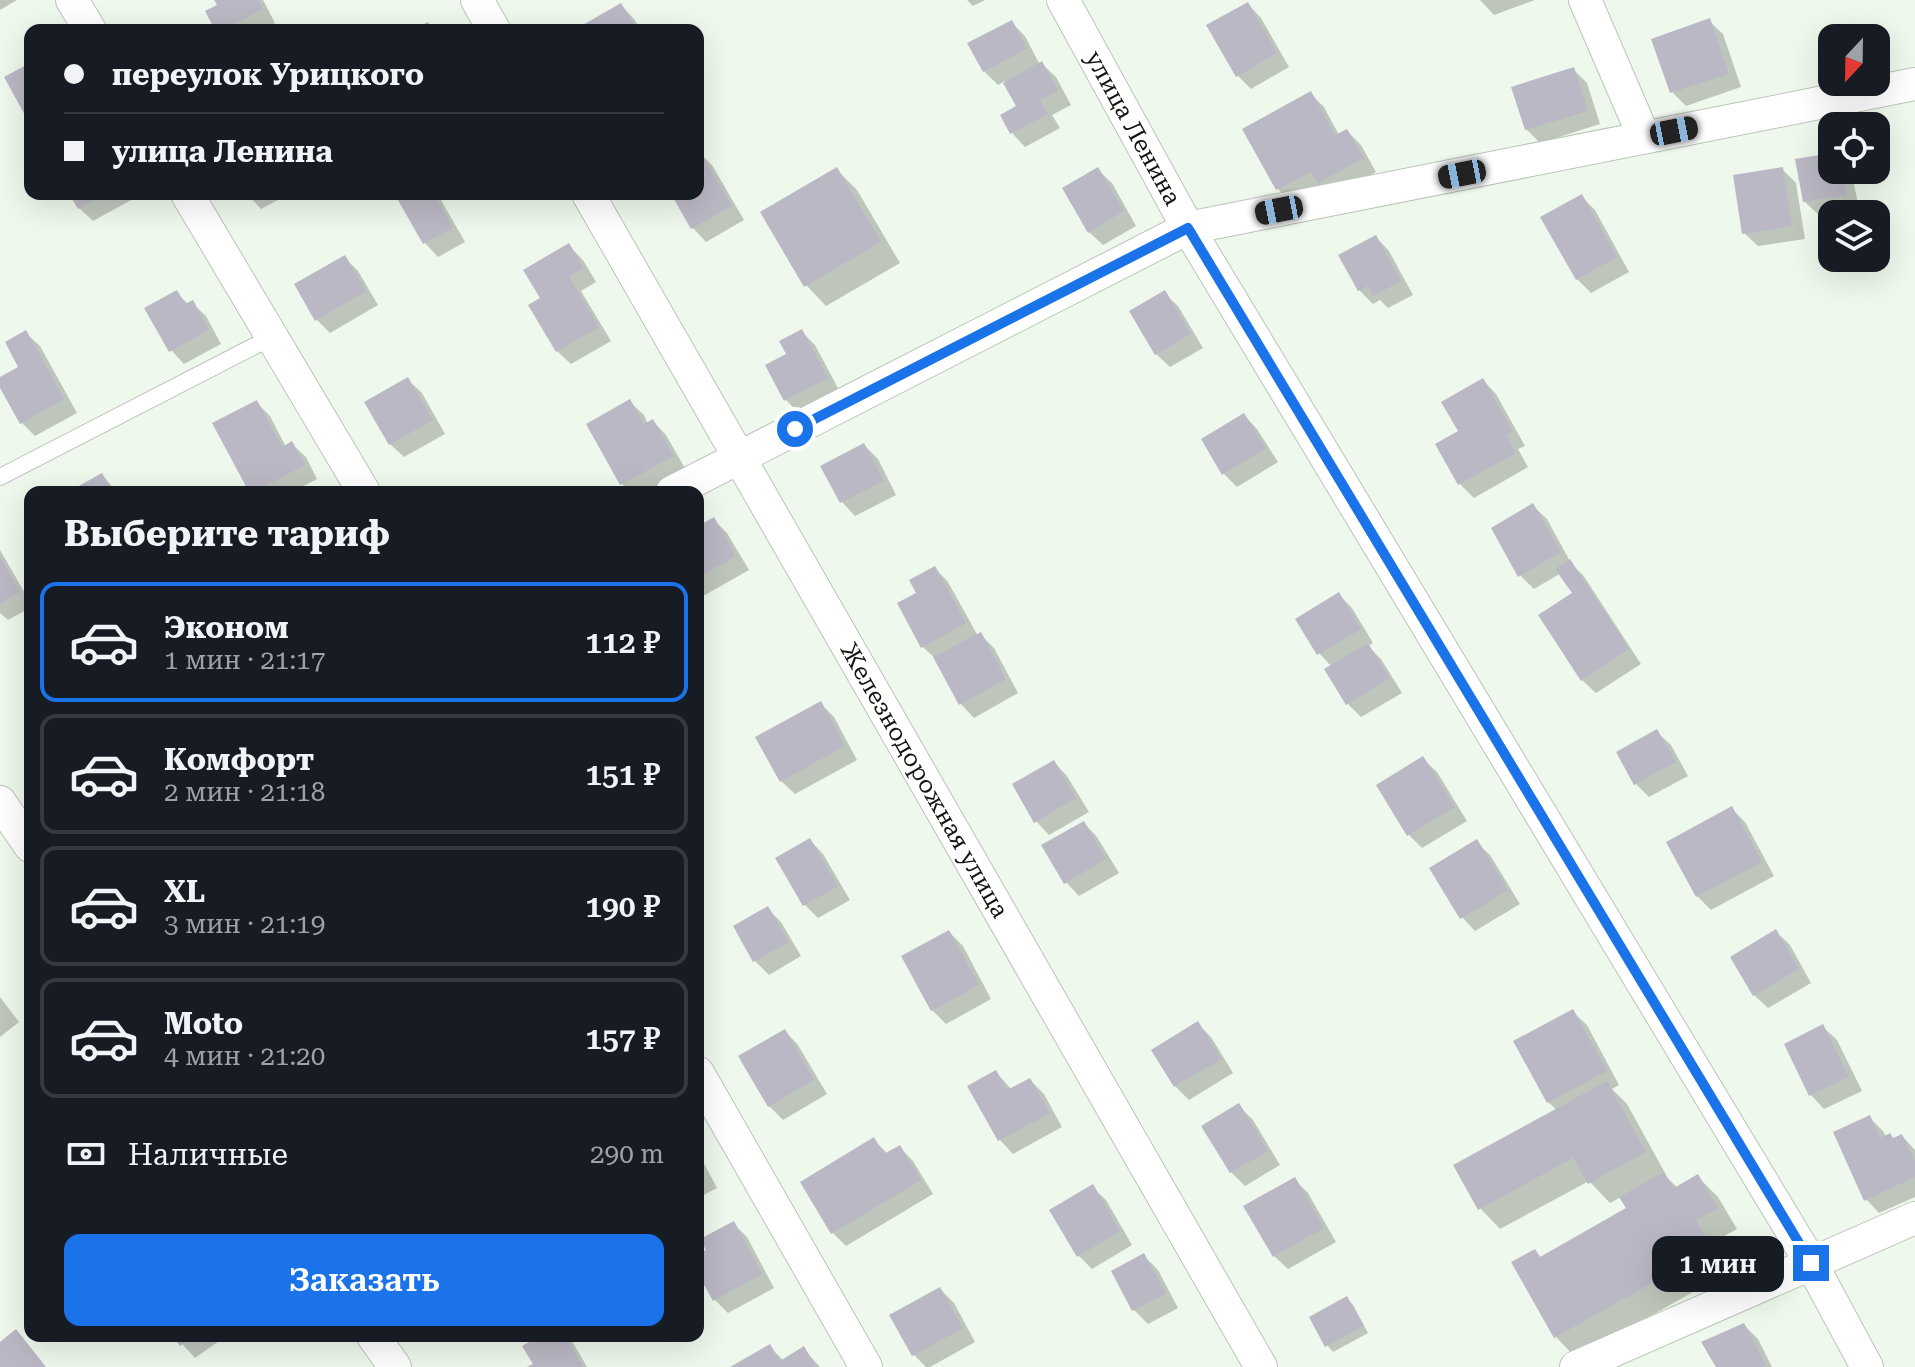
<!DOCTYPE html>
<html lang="ru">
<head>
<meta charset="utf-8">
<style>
  body { margin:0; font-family:"Roboto Serif",serif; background:#242831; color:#f1f3f6; height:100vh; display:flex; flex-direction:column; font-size:30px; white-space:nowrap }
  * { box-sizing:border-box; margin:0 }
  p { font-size:26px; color:#9ea1a6 }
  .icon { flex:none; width:44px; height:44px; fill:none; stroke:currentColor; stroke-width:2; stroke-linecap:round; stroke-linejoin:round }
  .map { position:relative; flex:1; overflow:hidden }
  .details { position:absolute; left:24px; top:486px; width:680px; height:856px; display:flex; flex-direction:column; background:#171b24; border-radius:16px; box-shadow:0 8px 32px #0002 }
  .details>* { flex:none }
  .top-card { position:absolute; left:24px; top:24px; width:680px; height:176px; border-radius:16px; box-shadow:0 8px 32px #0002; display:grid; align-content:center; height:176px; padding:0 40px; background:#171b24 }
  .needle { width:52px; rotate:202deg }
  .buttons { position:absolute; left:1818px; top:24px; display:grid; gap:16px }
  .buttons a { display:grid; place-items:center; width:72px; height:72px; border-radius:16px; background:#171b24; box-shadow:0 8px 32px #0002; font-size:40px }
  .end { position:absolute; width:36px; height:36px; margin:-18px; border:10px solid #1a73e8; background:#fff; box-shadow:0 0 0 4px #fff }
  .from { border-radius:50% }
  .bubble { position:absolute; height:56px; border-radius:16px; background:#171b24; box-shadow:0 8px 32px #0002; font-size:26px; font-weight:600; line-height:56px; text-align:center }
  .car { position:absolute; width:24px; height:48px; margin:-24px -12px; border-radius:10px; box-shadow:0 0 6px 2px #0007; background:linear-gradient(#222 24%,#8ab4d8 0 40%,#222 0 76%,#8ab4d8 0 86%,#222 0) }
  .top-card b { display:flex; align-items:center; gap:28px; height:76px; font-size:30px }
  .top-card b+b { border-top:2px solid #363941 }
  .top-card i { width:20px; height:20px; background:#f1f3f6 }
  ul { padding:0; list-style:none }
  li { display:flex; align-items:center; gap:24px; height:120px; margin:0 16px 12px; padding:0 24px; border:4px solid #363941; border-radius:16px }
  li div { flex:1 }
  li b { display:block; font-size:30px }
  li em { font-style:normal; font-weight:600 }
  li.active { border-color:#1a73e8 }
  li>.icon { width:72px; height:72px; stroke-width:1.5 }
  h2 { padding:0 40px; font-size:36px; line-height:96px }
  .pay { display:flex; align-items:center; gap:20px; height:88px; padding:0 40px; font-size:30px }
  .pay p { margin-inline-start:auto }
  .cta { display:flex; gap:16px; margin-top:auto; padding:16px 40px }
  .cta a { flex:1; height:92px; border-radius:16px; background:#1a73e8; color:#fff; font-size:32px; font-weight:600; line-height:92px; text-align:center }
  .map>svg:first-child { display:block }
</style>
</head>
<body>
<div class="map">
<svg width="1915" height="1367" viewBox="0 0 1915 1367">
  <rect width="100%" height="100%" fill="#eef8ec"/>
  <!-- shadow -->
  <g fill="#0003">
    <path d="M0 0H17L0 10Z"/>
    <path d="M216 0H263L275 23 262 30H217L220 6Z"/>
    <path d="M967 0H985L973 6Z"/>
    <path d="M1480 0H1535L1494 15Z"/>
    <path d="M1248 4 1261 18 1289 67 1251 89 1237 75Z"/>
    <path d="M621 5 634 19 641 30H580Z"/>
    <path d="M1709 21 1723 34 1741 87 1686 106 1672 92Z"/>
    <path d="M1011 22 1025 36 1040 65 1042 64 1056 77 1071 105 1052 115 1060 128 1025 147 1012 133 1002 116 1019 107 1005 81 998 85 984 71Z"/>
    <path d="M1573 69 1587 83 1600 124 1540 143 1526 129Z"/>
    <path d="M1310 93 1324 107 1339 135 1347 131 1361 145 1376 172 1333 196 1292 203 1278 189 1245 130Z"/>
    <path d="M698 151 712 165 744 220 706 242 693 228 673 194H698Z"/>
    <path d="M1832 155V170H1851L1859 208 1819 215 1805 202Z"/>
    <path d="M1782 169 1796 183 1805 239 1758 246 1744 233Z"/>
    <path d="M837 170 857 190 900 263 826 306 806 285Z"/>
    <path d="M1098 170 1112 183 1136 226 1103 245 1089 232Z"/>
    <path d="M72 194H142L93 221 79 208Z"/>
    <path d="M247 194H289L261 209Z"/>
    <path d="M412 194H435L441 200 465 242 438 257 425 243 401 200Z"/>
    <path d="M1582 197 1595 210 1629 272 1591 293 1577 279Z"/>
    <path d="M1376 237 1389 251 1413 295 1388 308 1380 300 1373 304 1359 290Z"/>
    <path d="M569 246 583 260 596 282 581 291 611 341 571 364 557 351 542 298Z"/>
    <path d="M345 258 358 271 378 305 330 333 317 320Z"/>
    <path d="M176 292 189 305 192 303 206 316 221 344 184 364 171 350Z"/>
    <path d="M1164 293 1178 306 1203 348 1170 367 1156 354Z"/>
    <path d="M801 331 815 345 840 392 800 414 786 400 768 366 789 355Z"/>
    <path d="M26 333 40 346 77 413 35 436 21 422 0 384V379L21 368Z"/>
    <path d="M408 380 422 393 445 434 404 457 390 444Z"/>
    <path d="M1483 380 1496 394 1525 446 1518 449 1528 467 1474 498 1460 484 1438 445 1461 431Z"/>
    <path d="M256 402 270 416 286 447 292 444 306 457 317 479 292 492H251Z"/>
    <path d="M630 402 644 415 648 424 653 421 666 435 686 470 646 492H629L622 484 589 425Z"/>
    <path d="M1244 415 1257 429 1278 462 1237 487 1224 474Z"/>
    <path d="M864 445 878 459 896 495 855 516 842 502Z"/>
    <path d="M102 475 117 492H72Z"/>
    <path d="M1533 506 1547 519 1572 565 1583 575 1641 664 1596 693 1582 680 1575 594 1561 573 1534 589 1520 575Z"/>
    <path d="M714 520 727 533 749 570 698 599V529Z"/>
    <path d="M0 550 30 602V608L8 620 0 613Z"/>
    <path d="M935 568 948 582 978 636 980 634 994 648 1018 693 974 718 961 704 938 661 923 647 919 593Z"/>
    <path d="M1339 595 1352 608 1373 643 1368 646 1381 659 1402 693 1361 717 1348 704 1332 667 1319 653Z"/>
    <path d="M821 704 834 717 857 760 795 794 781 781Z"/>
    <path d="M1657 732 1671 745 1688 776 1649 797 1636 784Z"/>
    <path d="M1423 759 1437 772 1467 821 1422 848 1409 835Z"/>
    <path d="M1054 762 1067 776 1089 812 1049 835 1036 821Z"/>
    <path d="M1732 809 1745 822 1774 876 1711 910 1697 896Z"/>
    <path d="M1084 823 1097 837 1119 873 1079 896 1066 882Z"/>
    <path d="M810 840 823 854 850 900 818 918 805 905Z"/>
    <path d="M1476 842 1490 855 1520 904 1475 931 1462 917Z"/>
    <path d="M768 909 781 922 801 956 769 975 755 961 735 927Z"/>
    <path d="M949 932 963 946 991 999 946 1024 932 1010Z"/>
    <path d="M1776 932 1790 945 1811 983 1768 1008 1754 995Z"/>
    <path d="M0 997 19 1022 0 1037Z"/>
    <path d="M1573 1012 1587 1025 1619 1085 1612 1089 1627 1104 1665 1173 1663 1174 1678 1188 1698 1177 1718 1197 1737 1229 1715 1241 1732 1270 1576 1358 1556 1337 1514 1263 1535 1252 1542 1258 1628 1209 1621 1197 1610 1203 1589 1181 1500 1229 1480 1208 1557 1110 1548 1102 1516 1042Z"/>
    <path d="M1198 1024 1211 1037 1233 1073 1189 1100 1175 1086Z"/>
    <path d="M1823 1027 1837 1040 1862 1091 1824 1109 1811 1095Z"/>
    <path d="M785 1031 798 1045 827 1094 783 1120 769 1106 741 1057Z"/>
    <path d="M996 1072 1012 1090 1030 1080 1044 1094 1062 1127 1013 1154 1000 1140 970 1087Z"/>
    <path d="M1239 1106 1253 1120 1280 1165 1245 1186 1231 1172Z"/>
    <path d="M1870 1118 1883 1131 1886 1137 1894 1140 1902 1136 1915 1150V1197L1879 1213 1866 1199Z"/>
    <path d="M874 1140 888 1154 900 1148 913 1161 933 1194 846 1246 832 1232Z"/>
    <path d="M698 1152 717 1188 698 1198Z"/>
    <path d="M1294 1179 1308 1193 1336 1242 1288 1269 1274 1256Z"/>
    <path d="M1092 1187 1106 1200 1132 1245 1092 1269 1078 1255Z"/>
    <path d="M733 1223 747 1237 774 1288 728 1313 714 1299 698 1269V1256L709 1250Z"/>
    <path d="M1144 1256 1158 1270 1178 1308 1148 1324 1134 1310 1114 1272Z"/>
    <path d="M940 1289 954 1303 975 1342 930 1367H926L914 1355 892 1316Z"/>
    <path d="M1347 1299 1353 1305 1368 1333 1333 1352 1327 1345Z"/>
    <path d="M1744 1325 1758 1339 1772 1367H1718Z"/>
    <path d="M175 1336H226L195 1358Z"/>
    <path d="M544 1336H567L572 1341 587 1367H531L535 1364Z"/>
    <path d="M769 1346 784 1361 804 1349 820 1367H734Z"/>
  </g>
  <!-- building -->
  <g fill="#bbb8c5">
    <path d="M214 0H258L263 9 223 30H215L205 11 217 5Z"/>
    <path d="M1248 2 1277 53 1236 77 1206 25Z"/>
    <path d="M621 3 637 30H574Z"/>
    <path d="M1710 18 1729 74 1670 93 1651 39Z"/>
    <path d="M1012 20 1027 49 983 72 967 43Z"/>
    <path d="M428 22 432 30H413Z"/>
    <path d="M1042 61 1058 91 1040 100 1048 114 1010 134 1000 115 1016 106 1003 83Z"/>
    <path d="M30 63V115L26 117 4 77Z"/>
    <path d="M1574 67 1588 111 1525 130 1511 87Z"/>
    <path d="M1311 91 1335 135 1347 129 1364 158 1318 183 1311 172 1276 190 1242 129Z"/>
    <path d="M698 148 732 206 691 229 671 194H698Z"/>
    <path d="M1832 153V170H1841L1846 195 1803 202 1795 159Z"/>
    <path d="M837 167 881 242 804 287 760 212Z"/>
    <path d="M1098 167 1124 211 1088 233 1062 188Z"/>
    <path d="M1783 167 1792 226 1742 234 1733 175Z"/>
    <path d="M69 194H104L78 209Z"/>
    <path d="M408 194H434L453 228 423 244 398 200Z"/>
    <path d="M1582 194 1617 257 1576 280 1540 217Z"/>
    <path d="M1376 235 1401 281 1373 296 1368 286 1358 291 1338 255Z"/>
    <path d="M569 243 584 268 569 277 599 327 556 352 528 305 540 298 523 270Z"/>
    <path d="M345 255 366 291 315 321 294 284Z"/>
    <path d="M177 290 185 304 193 300 209 330 169 352 144 308Z"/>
    <path d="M1165 290 1191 334 1155 355 1129 311Z"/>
    <path d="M802 329 828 378 784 401 765 365 786 354 779 341Z"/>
    <path d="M26 330 64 399 20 424 0 388V377L18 367 5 342Z"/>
    <path d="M408 377 433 420 389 445 364 402Z"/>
    <path d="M1483 378 1513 432 1506 435 1516 453 1458 485 1435 444 1458 431 1441 402Z"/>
    <path d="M630 399 644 424 653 419 674 456 620 485 586 424Z"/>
    <path d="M257 400 282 447 292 441 305 465 254 492H249L212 423Z"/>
    <path d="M1244 413 1266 448 1222 475 1201 439Z"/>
    <path d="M864 443 884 481 840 503 820 466Z"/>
    <path d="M102 473 113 492H68Z"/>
    <path d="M1533 503 1561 552 1518 577 1491 528Z"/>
    <path d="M714 517 736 556 698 578V526Z"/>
    <path d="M0 557 20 592 0 604Z"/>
    <path d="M1570 559 1629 649 1581 681 1538 615 1572 593 1555 569Z"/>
    <path d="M935 566 966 623 921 648 897 603 916 593 909 580Z"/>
    <path d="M1339 592 1361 629 1317 655 1295 619Z"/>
    <path d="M981 632 1006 679 959 705 933 657Z"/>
    <path d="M1368 643 1390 678 1346 705 1324 669Z"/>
    <path d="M821 701 845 746 780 782 755 737Z"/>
    <path d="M1657 729 1676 762 1634 785 1616 752Z"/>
    <path d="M1423 756 1455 807 1407 836 1376 785Z"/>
    <path d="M1054 760 1076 798 1034 823 1012 784Z"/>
    <path d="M1732 806 1762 862 1696 897 1666 842Z"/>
    <path d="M1084 821 1106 859 1064 884 1041 845Z"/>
    <path d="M810 838 838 886 803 906 775 858Z"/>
    <path d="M1477 839 1508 890 1460 919 1429 868Z"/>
    <path d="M768 906 789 942 753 962 733 926Z"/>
    <path d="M1776 929 1799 969 1753 996 1730 957Z"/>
    <path d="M949 930 979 985 931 1011 901 956Z"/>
    <path d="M1573 1009 1607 1071 1547 1103 1513 1041Z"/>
    <path d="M1198 1021 1221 1059 1174 1087 1151 1050Z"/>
    <path d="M1823 1024 1849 1077 1809 1096 1784 1044Z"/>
    <path d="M785 1029 814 1080 768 1107 738 1056Z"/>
    <path d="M996 1070 1007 1090 1030 1078 1050 1113 998 1141 967 1086Z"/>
    <path d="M1607 1081 1646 1152 1588 1184 1573 1158 1478 1210 1453 1165Z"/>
    <path d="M1239 1103 1268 1151 1230 1173 1201 1126Z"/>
    <path d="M1870 1115 1880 1138 1890 1133 1893 1138 1902 1134 1915 1162V1177L1864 1201 1833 1132Z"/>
    <path d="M874 1137 884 1154 900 1145 921 1180 831 1234 800 1182Z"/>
    <path d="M1664 1172 1674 1188 1698 1174 1718 1208 1696 1220 1713 1249 1554 1338 1511 1262 1535 1249 1540 1257 1626 1208 1619 1197Z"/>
    <path d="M1295 1177 1324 1228 1273 1257 1243 1206Z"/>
    <path d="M1093 1184 1120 1231 1077 1257 1049 1210Z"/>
    <path d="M734 1221 762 1274 713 1301 698 1274V1254L706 1250 700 1239Z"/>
    <path d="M1144 1253 1166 1294 1132 1311 1111 1271Z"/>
    <path d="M940 1287 963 1328 912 1356 889 1315Z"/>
    <path d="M1347 1296 1364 1326 1325 1347 1309 1317Z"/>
    <path d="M1744 1323 1766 1365 1762 1367H1716L1701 1342Z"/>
    <path d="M16 1329 46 1367H0V1342Z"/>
    <path d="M173 1336H194L180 1346Z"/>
    <path d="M540 1336H565L583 1367H527L533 1364 522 1346Z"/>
    <path d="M770 1344 780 1361 804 1346 816 1367H730Z"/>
  </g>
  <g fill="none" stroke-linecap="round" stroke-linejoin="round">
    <defs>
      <path id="service" d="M0 477 272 337"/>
      <g id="minor">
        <path d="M72 0 90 30"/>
        <path d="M477 0 494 30"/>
        <path id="s1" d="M1063 0 1188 228 1811 1263 1867 1367"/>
        <path d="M1585 0 1644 137"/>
        <path d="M187 194 364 492"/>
        <path id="s2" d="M588 194 1261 1367"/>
        <path d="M672 492 1188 228 1915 84"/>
        <path d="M0 802 30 846"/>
        <path d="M698 1073 866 1367"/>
        <path d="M373 1336 395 1367"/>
        <path d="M1576 1367 1915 1218"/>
      </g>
    </defs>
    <!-- service casing -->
    <use href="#service" stroke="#bcc5ba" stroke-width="18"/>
    <!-- minor casing -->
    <use href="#minor" stroke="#bcc5ba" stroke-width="34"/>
    <!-- service -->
    <use href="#service" stroke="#fff" stroke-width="16"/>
    <!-- minor -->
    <use href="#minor" stroke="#fff" stroke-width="32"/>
  </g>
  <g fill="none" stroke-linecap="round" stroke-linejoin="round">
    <!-- route -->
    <path stroke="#1a73e8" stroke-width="10" d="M795 429 1188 228 1811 1263"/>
  </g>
  <g text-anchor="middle" stroke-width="6" stroke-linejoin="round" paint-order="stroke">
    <!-- street labels -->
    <g font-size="24" fill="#121512" stroke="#eef8ec">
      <text dy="8" stroke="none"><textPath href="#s1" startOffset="146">улица Ленина</textPath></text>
      <text dy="8" stroke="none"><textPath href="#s2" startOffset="676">Железнодорожная улица</textPath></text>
    </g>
  </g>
</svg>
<div class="buttons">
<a><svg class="needle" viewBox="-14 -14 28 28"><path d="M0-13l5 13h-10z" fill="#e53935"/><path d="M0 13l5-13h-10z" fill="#9ea1a6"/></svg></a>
<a><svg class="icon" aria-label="locate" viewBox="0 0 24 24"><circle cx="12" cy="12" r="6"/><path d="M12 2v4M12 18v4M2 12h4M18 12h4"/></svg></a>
<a><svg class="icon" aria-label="layers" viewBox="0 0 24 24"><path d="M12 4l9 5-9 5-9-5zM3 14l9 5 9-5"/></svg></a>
</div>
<i class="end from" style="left:795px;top:429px"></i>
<i class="end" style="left:1811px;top:1263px"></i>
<div class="bubble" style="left:1652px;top:1236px;width:132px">1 мин</div>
<i class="car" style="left:1674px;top:131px;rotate:79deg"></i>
<i class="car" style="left:1462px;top:174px;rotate:259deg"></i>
<i class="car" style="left:1279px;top:210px;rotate:259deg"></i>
<div class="top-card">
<b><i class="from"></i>переулок Урицкого</b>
<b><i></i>улица Ленина</b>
</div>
<section class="details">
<h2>Выберите тариф</h2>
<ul>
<li class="active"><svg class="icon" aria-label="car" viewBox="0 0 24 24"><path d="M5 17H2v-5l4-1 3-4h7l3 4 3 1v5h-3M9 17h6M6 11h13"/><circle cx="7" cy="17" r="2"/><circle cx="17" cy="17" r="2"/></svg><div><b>Эконом</b><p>1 мин · 21:17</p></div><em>112 ₽</em></li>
<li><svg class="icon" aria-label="car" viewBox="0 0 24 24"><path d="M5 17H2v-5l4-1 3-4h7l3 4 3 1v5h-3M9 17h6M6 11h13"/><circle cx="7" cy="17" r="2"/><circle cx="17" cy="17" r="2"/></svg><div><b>Комфорт</b><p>2 мин · 21:18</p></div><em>151 ₽</em></li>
<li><svg class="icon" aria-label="car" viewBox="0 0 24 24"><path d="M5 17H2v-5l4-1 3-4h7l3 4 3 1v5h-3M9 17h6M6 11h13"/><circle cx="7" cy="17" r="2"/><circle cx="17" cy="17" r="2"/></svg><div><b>XL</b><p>3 мин · 21:19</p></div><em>190 ₽</em></li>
<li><svg class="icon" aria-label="car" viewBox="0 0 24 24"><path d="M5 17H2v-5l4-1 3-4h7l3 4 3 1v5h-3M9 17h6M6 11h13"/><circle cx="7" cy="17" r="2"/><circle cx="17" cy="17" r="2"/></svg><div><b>Moto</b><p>4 мин · 21:20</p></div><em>157 ₽</em></li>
</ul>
<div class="pay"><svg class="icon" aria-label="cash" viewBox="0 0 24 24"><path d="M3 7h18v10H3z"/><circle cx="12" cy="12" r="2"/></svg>Наличные<p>290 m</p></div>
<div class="cta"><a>Заказать</a></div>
</section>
</div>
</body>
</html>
